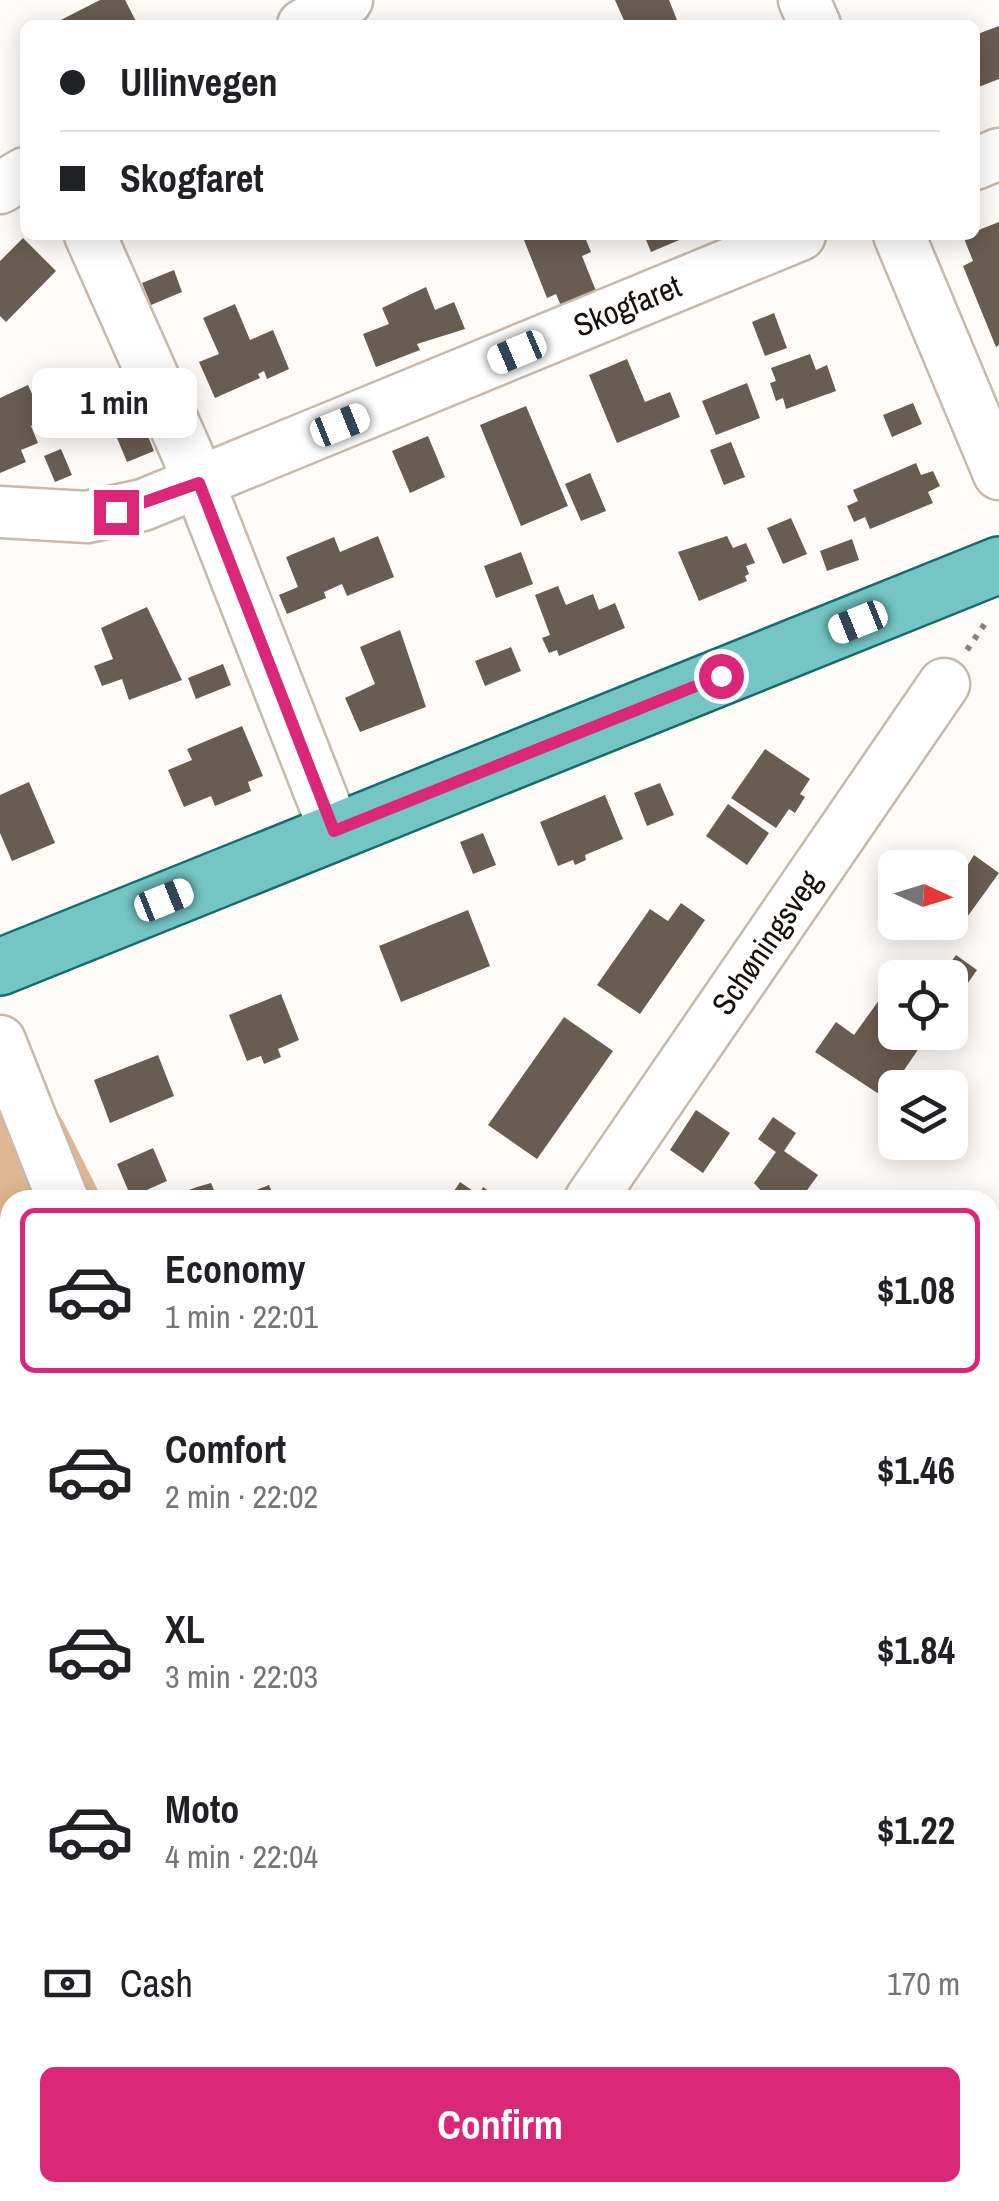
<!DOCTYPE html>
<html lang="en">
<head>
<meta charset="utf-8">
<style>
  body { margin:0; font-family:"Archivo Narrow",sans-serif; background:#f2f2f2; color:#202124; height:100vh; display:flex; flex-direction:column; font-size:38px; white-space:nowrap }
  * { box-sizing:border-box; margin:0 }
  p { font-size:32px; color:#757577 }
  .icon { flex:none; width:55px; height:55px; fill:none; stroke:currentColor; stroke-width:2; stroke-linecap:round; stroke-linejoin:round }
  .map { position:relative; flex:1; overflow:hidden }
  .drawer { position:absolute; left:0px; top:1190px; width:1000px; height:1012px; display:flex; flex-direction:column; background:#fff; border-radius:30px 30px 0 0; box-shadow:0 5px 25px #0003 }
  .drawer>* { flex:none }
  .top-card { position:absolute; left:20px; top:20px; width:960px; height:220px; border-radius:15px; box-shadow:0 5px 25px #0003; display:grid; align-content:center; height:220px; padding:0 40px; background:#fff }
  .needle { width:65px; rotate:94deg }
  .fabs { position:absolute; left:878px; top:850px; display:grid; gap:20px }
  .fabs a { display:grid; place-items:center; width:90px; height:90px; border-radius:15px; background:#fff; box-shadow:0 5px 25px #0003; font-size:50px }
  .end { position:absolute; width:45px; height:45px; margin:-22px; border:12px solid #db2777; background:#fff; box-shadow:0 0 0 5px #fff }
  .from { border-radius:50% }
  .bubble { position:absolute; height:70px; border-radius:15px; background:#fff; box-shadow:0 5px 25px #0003; font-size:32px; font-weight:700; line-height:70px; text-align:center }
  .car { position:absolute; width:30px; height:60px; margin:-30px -15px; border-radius:12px; box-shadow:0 0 8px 2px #0007; background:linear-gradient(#fff 24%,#345 0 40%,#fff 0 76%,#345 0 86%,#fff 0) }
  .top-card b { display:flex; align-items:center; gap:35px; height:95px; font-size:38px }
  .top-card b+b { border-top:2px solid #e0e0e0 }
  .top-card i { width:25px; height:25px; background:#202124 }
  ul { padding:18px 0 0; list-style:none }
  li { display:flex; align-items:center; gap:30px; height:165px; margin:0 20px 15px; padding:0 20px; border:5px solid transparent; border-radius:15px }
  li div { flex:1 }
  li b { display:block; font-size:38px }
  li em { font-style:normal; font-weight:700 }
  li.selected { border-color:#db2777 }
  li>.icon { width:90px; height:90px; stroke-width:1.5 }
  .pay { display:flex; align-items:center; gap:25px; height:110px; padding:0 40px; font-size:38px }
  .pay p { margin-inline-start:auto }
  .cta { display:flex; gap:20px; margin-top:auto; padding:20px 40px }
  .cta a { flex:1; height:115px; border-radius:15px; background:#db2777; color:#fff; font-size:40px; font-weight:700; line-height:115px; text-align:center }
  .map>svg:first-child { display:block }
</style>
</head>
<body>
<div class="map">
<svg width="999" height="2201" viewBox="0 0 999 2201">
  <rect width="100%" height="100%" fill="#fefbf8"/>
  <!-- green -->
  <path fill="#e1c9b2" d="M0 1768 10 1772V1851L0 1862Z"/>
  <!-- forest -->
  <g fill="#dfb893">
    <path d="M0 1021 63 1121 103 1200H10V1772L0 1768Z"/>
    <path d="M10 1851V2192H573L574 2201H0V1862Z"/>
  </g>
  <!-- building -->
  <g fill="#695c50">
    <path d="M100 0H125L138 25H51Z"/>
    <path d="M615 0H669L679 25H626Z"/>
    <path d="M999 26V79L976 88 975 35Z"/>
    <path d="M999 222V345L996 347 963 266 973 261 963 236Z"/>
    <path d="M522 235H584L591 252 582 256 596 291 561 306 556 294 547 298Z"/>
    <path d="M644 235H691L651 252Z"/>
    <path d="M23 238 56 271 6 322 0 316V261Z"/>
    <path d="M174 270 182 292 151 305 142 283Z"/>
    <path d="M426 287 435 310 454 302 465 329 417 344 420 350 376 367 363 334 389 324 382 308Z"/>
    <path d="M235 304 250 340 273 330 289 369 267 379 264 371 258 374 260 378 215 398 199 362 219 354 203 318Z"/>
    <path d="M774 313 787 348 765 356 752 322Z"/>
    <path d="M810 354 816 370 827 365 836 391 786 409 783 398 776 401 770 383 776 381 771 368Z"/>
    <path d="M627 359 645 402 670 392 680 417 617 443 589 375Z"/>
    <path d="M747 383 760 418 716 435 702 401Z"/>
    <path d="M28 385 44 420 31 426 38 443 21 450 26 462 0 473V398Z"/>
    <path d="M913 403 922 424 892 437 883 415Z"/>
    <path d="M526 406 568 506 521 526 480 425Z"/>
    <path d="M139 414 154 451 127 462 112 426Z"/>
    <path d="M428 436 445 477 410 493 392 451Z"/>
    <path d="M731 442 745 477 724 485 710 450Z"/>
    <path d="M61 449 72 475 55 482 44 456Z"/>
    <path d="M916 463 921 475 933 471 940 486 928 492 933 503 870 529 865 517 854 522 847 506 858 501 853 490Z"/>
    <path d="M590 473 606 511 581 521 565 484Z"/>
    <path d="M791 518 807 554 783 564 767 528Z"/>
    <path d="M378 536 394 577 347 596 342 584 324 592 326 598 287 614 279 595 298 587 286 557 334 537 340 552Z"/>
    <path d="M727 536 733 548 746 543 755 563 746 566 749 574 745 576 747 581 699 601 678 552Z"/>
    <path d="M852 539 859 560 827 571 820 551Z"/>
    <path d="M521 552 533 584 496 598 484 566Z"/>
    <path d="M558 586 566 605 593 594 599 610 615 603 625 628 559 656 557 650 549 653 542 638 550 635 535 595Z"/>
    <path d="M147 607 182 680 129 700 122 679 102 686 94 666 113 659 101 628Z"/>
    <path d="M400 630 426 707 360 732 345 698 375 684 360 647Z"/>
    <path d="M511 647 521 671 485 686 475 661Z"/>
    <path d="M223 664 231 685 196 699 188 678Z"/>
    <path d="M242 726 263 776 248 782 251 791 215 806 211 796 184 807 168 770 192 760 187 749Z"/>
    <path d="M765 749 810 779 800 794 805 797 795 813 789 809 776 828 731 798Z"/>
    <path d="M29 782 55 843 12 861 0 833V795Z"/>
    <path d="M660 783 674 815 647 826 634 793Z"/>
    <path d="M605 795 623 839 585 855 586 860 575 865 573 860 558 866 540 822Z"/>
    <path d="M728 804 769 833 747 865 706 836Z"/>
    <path d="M483 833 496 865 473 874 460 842Z"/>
    <path d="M974 855 999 873 957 931 944 922H950V865L964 871Z"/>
    <path d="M681 903 705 920 640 1014 597 985 650 909 668 921Z"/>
    <path d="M468 910 490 966 401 1002 379 946Z"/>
    <path d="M956 955 977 970 956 1000 950 996V978H940Z"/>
    <path d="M895 978V1032L928 1035 885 1098 815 1052 836 1022 854 1035Z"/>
    <path d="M281 994 299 1040 278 1049 281 1057 264 1064 261 1056 247 1061 229 1015Z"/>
    <path d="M564 1017 613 1051 537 1159 488 1125Z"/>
    <path d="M158 1055 174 1096 110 1123 94 1080Z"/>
    <path d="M696 1110 730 1133 703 1173 670 1150Z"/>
    <path d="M773 1117 796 1133 784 1151 818 1175 800 1200H769L754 1183 776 1152 758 1139Z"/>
    <path d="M153 1148 167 1181 131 1197 117 1164Z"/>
    <path d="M460 1182 479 1195 483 1187 499 1198 448 1200Z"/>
    <path d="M211 1183 218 1200H162L197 1187Z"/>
    <path d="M269 1185 275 1200H246L244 1195Z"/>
    <path d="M0 1642 10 1649V1728L0 1720Z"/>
    <path d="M888 2192H978L999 2196V2201H887Z"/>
  </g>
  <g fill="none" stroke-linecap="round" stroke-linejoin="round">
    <defs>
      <g id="minor">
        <path d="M804 0 815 25"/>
        <path d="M303 25 347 0"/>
        <path d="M975 164 999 154"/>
        <path d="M0 188 25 173"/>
        <path d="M90 235 187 453 335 831"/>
        <path d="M899 235 999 474"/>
        <path id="s1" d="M0 512 87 517 143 505 800 235"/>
        <path d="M0 1041 63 1200"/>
        <path id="s2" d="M590 1200 944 684"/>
        <path d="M0 1996 10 1986"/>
        <path d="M0 2143 10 2150"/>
        <path d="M69 2192 81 2201"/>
      </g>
      <path id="major" d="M0 967 999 565"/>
    </defs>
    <!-- minor casing -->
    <use href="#minor" stroke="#c7b9ab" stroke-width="55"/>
    <!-- major casing -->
    <use href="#major" stroke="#166c6a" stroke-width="60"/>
    <!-- path -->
    <g stroke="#86827f" stroke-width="6" stroke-dasharray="5 8" stroke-linecap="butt">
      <path d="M967 650 988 619"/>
      <path d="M0 1469 10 1472"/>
    </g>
    <!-- minor -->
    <use href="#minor" stroke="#fff" stroke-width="50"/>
    <!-- major -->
    <use href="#major" stroke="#74c5c4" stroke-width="55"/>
  </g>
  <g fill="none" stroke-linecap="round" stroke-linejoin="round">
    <!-- route -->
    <path stroke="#db2777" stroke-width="12" d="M116 512 199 483 334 831 721 676"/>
  </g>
  <g text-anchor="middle" stroke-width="10" stroke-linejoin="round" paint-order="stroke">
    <!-- street labels -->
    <g font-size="32" fill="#15100c" stroke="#fff">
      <text dy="11" stroke="none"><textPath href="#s1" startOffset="668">Skogfaret</textPath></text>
      <text dy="11" stroke="none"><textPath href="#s2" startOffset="312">Schøningsveg</textPath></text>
    </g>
  </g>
</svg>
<div class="fabs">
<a><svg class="needle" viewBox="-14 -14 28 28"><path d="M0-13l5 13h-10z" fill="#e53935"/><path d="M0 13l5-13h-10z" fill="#757577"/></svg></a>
<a><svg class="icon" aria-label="locate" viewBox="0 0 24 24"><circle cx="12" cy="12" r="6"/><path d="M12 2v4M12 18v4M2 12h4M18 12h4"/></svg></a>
<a><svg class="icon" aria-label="layers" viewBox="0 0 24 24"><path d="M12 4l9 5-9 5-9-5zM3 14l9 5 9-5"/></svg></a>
</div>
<i class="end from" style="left:721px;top:676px"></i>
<i class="end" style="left:116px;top:512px"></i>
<div class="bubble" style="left:32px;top:368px;width:165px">1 min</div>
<i class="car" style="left:517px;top:352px;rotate:247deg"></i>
<i class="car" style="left:340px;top:425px;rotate:68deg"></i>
<i class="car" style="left:858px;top:622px;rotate:248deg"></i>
<i class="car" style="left:164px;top:900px;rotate:68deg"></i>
<div class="top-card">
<b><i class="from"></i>Ullinvegen</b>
<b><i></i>Skogfaret</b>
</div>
<section class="drawer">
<ul>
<li class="selected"><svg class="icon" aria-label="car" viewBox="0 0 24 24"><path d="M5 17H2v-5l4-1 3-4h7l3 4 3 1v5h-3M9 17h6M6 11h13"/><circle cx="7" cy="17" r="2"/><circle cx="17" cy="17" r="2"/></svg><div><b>Economy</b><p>1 min · 22:01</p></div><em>$1.08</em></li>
<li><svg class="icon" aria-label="car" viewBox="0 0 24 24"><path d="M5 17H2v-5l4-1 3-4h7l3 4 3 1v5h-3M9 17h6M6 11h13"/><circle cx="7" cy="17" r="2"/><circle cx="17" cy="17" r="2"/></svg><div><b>Comfort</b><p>2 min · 22:02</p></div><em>$1.46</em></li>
<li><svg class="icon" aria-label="car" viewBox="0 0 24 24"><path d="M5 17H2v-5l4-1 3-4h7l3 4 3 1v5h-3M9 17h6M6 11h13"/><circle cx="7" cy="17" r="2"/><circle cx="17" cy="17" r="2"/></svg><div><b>XL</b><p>3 min · 22:03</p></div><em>$1.84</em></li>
<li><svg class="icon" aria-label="car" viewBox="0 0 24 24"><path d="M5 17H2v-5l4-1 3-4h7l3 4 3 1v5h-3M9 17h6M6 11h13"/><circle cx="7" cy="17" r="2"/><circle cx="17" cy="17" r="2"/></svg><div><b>Moto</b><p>4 min · 22:04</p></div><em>$1.22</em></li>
</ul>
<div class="pay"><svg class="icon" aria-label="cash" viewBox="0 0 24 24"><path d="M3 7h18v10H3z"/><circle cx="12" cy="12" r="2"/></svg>Cash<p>170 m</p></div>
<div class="cta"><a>Confirm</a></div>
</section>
</div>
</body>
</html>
